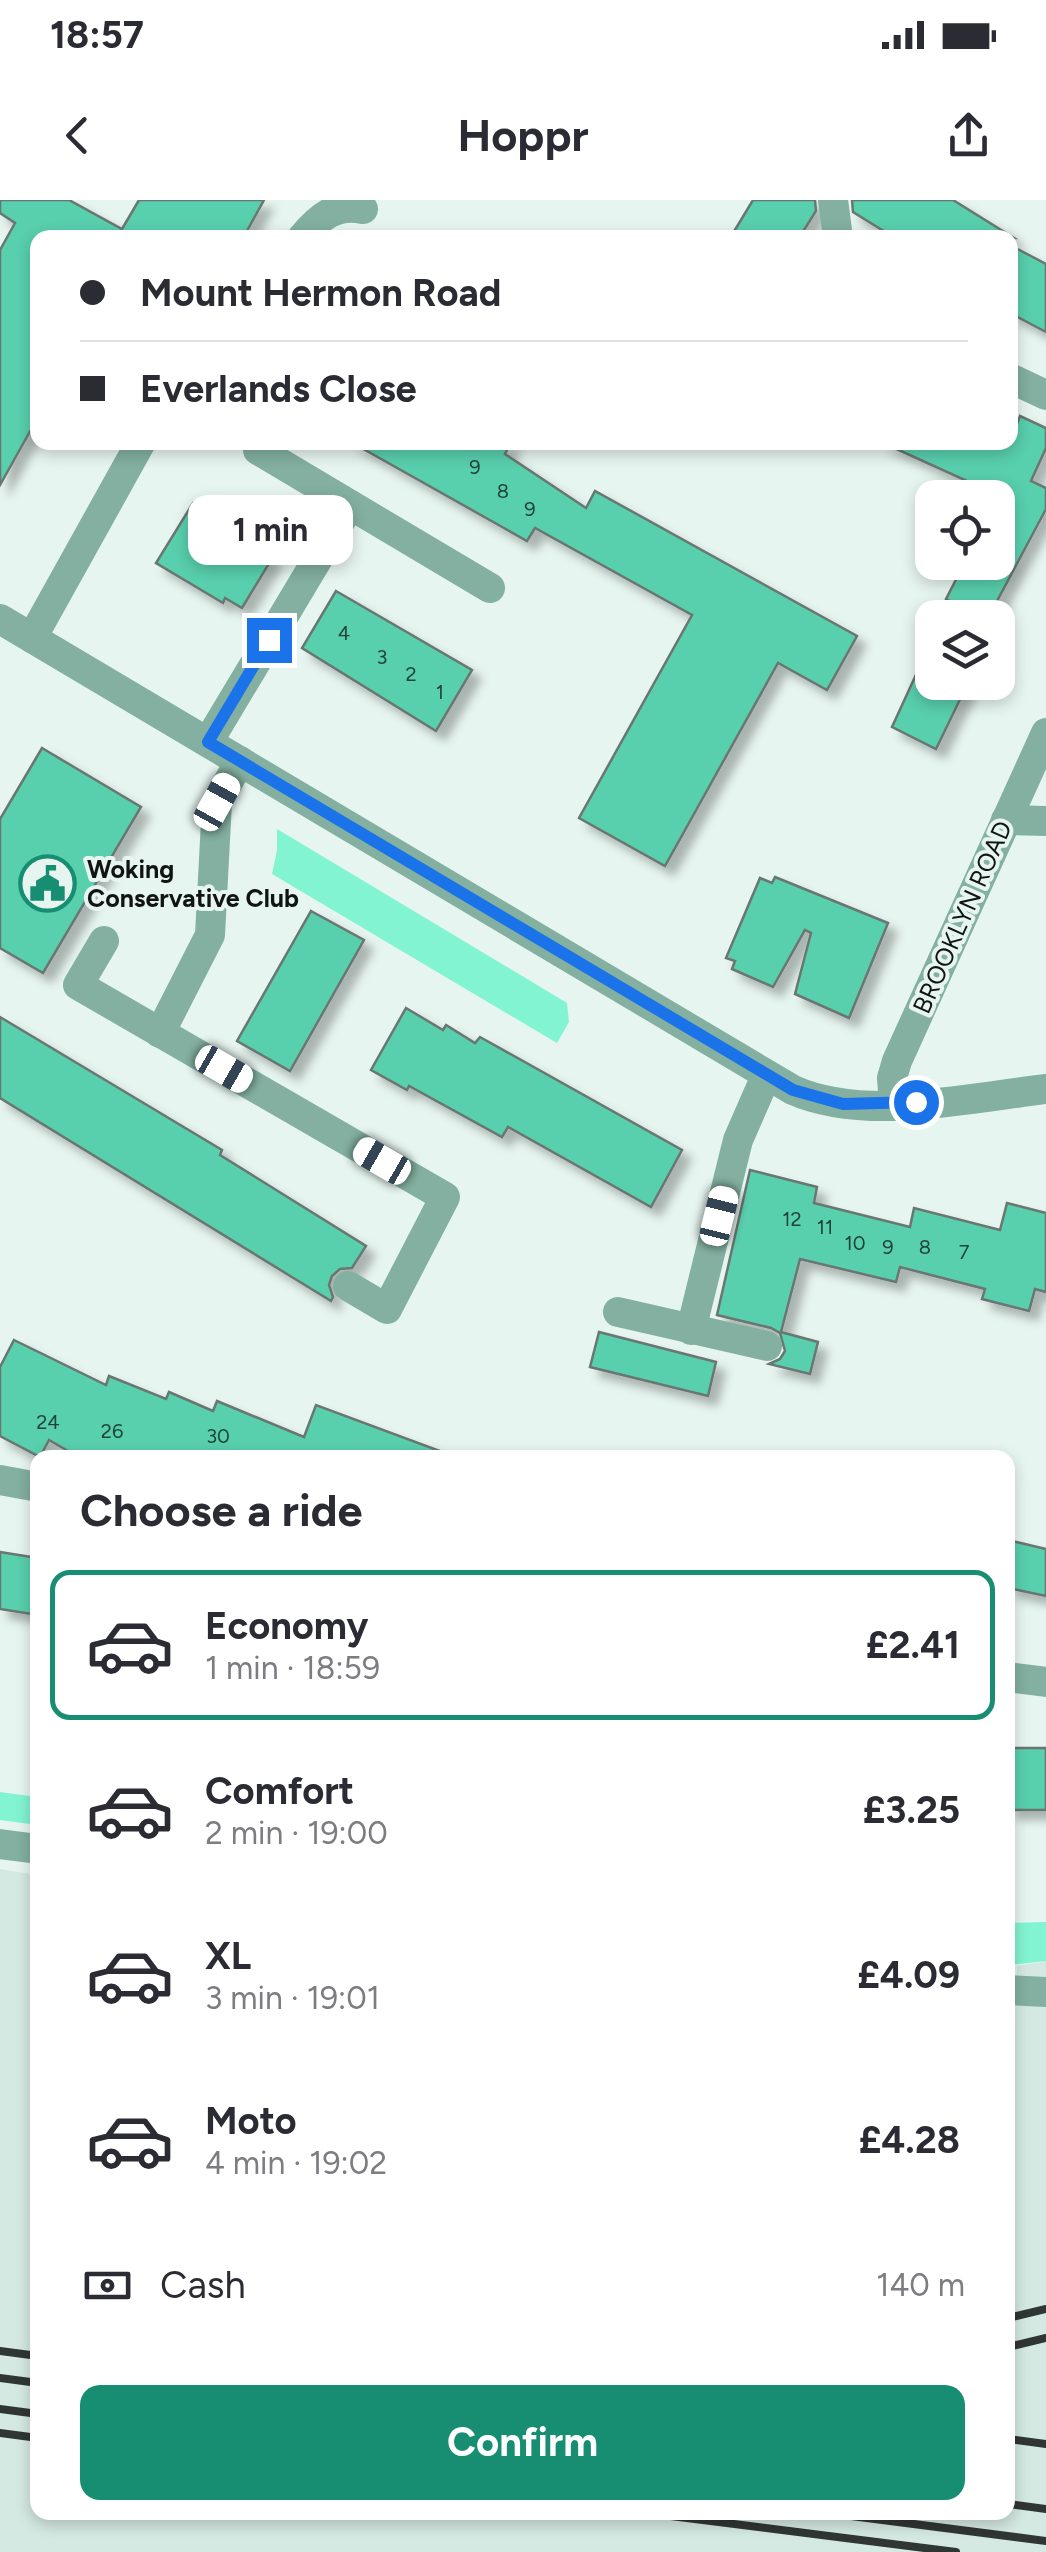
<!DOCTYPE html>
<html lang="en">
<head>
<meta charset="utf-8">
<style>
  body { margin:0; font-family:Figtree,sans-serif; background:#f2f2f3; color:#2b2b33; height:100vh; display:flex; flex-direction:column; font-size:38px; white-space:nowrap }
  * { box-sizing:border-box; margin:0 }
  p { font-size:32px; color:#7c7c81 }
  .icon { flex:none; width:55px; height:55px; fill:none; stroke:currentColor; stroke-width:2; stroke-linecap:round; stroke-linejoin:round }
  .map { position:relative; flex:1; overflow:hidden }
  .panel { position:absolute; left:30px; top:1250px; width:985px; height:1070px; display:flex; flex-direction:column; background:#fff; border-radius:20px; box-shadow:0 5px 15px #0003 }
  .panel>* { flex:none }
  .banner { position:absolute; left:30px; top:30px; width:988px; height:220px; border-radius:20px; box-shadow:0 5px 15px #0003; display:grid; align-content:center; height:220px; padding:0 50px; background:#fff }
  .fabs { position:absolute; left:915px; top:280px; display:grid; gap:20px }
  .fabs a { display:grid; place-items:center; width:100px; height:100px; border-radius:20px; background:#fff; box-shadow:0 5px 15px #0003; font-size:50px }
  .end { position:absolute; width:45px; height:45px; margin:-22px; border:12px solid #1a73e8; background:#fff; box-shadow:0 0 0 5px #fff }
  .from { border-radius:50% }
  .bubble { position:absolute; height:70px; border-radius:20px; background:#fff; box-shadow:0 5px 15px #0003; font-size:32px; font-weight:700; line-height:70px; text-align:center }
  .car { position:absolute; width:30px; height:60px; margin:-30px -15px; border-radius:12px; box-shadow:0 0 8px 2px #0007; background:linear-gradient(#fff 24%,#345 0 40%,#fff 0 76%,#345 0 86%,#fff 0) }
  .banner b { display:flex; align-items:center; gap:35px; height:95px; font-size:38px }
  .banner b+b { border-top:2px solid #e1e1e2 }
  .banner i { width:25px; height:25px; background:#2b2b33 }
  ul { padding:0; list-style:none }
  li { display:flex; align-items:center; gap:30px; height:150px; margin:0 20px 15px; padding:0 30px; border:5px solid transparent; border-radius:20px }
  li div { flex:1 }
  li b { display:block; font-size:38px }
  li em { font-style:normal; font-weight:700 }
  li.on { border-color:#178e72 }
  li>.icon { width:90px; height:90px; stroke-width:1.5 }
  h2 { padding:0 50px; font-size:45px; line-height:120px }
  .pay { display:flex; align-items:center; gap:25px; height:110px; padding:0 50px; font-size:38px }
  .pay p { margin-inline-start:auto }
  .action { display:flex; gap:20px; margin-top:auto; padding:20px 50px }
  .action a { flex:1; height:115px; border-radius:20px; background:#178e72; color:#fff; font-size:40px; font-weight:700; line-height:115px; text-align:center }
  .status { display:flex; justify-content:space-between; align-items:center; height:70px; padding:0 50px; background:#fff; direction:ltr }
  .status svg { height:28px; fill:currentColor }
  header { display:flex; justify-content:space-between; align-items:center; height:130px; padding:0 50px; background:#fff; font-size:45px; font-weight:700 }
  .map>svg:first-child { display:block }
</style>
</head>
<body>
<div class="status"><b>18:57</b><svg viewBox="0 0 49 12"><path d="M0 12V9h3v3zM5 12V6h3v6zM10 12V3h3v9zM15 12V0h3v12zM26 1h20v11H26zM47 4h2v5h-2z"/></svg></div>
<header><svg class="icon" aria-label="back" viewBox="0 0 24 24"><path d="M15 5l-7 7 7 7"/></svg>Hoppr<svg class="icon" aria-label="share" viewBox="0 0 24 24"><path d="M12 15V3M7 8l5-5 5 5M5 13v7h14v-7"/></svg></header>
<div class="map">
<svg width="1046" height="2352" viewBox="0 0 1046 2352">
  <defs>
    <filter id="shadow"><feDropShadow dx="9" dy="9" stdDeviation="5" flood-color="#0004"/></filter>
  </defs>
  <rect width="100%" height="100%" fill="#e7f5f0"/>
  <!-- built -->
  <path fill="#d3e9e1" d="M0 1669 37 1675 38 2312H1008V1815H1015L1017 1766 1046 1761V2352H0Z"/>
  <!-- green -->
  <g fill="#82f4d1">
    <path d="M277 629 567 803 569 822 557 843 272 674 277 650Z"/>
    <path d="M0 1592 37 1597V1625L0 1620Z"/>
    <path d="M1046 1722V1761L1008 1765V1723Z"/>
  </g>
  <!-- building -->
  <g fill="#58cfad" stroke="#6a7671" stroke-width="2.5" filter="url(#shadow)">
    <path d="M0 0H69L122 29 139 0H264L243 38H38V217L0 285V50L15 23 0 13Z"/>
    <path d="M753 0H815L816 11 799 38H730Z"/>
    <path d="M852 0H953L1014 38H895L853 12Z"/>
    <path d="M1010 45 1046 64V132L1010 113Z"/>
    <path d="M1020 216 1046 228V248L1031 281 1046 288V309L988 418H981L946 399 965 362H998V295L881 242H1010Z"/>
    <path d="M351 242H511L505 254 586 308 595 291 857 436 827 490 778 463 665 666 579 618 692 415 535 328 527 341Z"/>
    <path d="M193 303 258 343 256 346 273 357 242 408 225 398 223 403 156 363Z"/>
    <path d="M336 391 472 470 436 531 302 448Z"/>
    <path d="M920 466 932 472V482H956L966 487 936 549 892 527Z"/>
    <path d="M42 548 141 607 43 773 0 748V619Z"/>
    <path d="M775 677 888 723 849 818 795 794 811 733 805 730 773 787 732 769 735 761 726 758 760 678 772 683Z"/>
    <path d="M311 711 364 740 290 871 237 841Z"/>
    <path d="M406 808 443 830 446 825 475 843 480 837 682 950 651 1007 508 927 502 937 409 886 407 890 371 870Z"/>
    <path d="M0 817 222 950 220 955 366 1046 352 1068 340 1069 332 1076 329 1085 333 1097 331 1101 0 898Z"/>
    <path d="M750 970 817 987 814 1003 910 1027 914 1008 1000 1030 1007 1003 1046 1013V1092L1035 1089 1029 1111 982 1099 985 1089 900 1067 896 1082 800 1059 781 1132 818 1142 810 1174 769 1164 780 1159 785 1151 780 1133 771 1128 717 1115Z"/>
    <path d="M599 1132 716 1162 708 1196 590 1167Z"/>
    <path d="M14 1140 106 1185 109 1176 166 1199 169 1192 213 1211 217 1201 304 1237 316 1205 448 1254 447 1258H80L49 1240 40 1257 0 1236V1167Z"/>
    <path d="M1008 1340 1046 1349V1396L1008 1388Z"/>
    <path d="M0 1352 38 1358V1415L0 1409Z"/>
    <rect x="1008" y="1548" width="38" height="62"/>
  </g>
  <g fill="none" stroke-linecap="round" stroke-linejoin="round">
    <!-- minor -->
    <g stroke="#83b0a0" stroke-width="30">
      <path d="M833 0 838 38"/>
      <path d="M302 38C319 17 336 3 363 9"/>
      <path d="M1010 178 1046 195"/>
      <path d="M258 250 490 388"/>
      <path d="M0 419 793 890C865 922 970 898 1046 889"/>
      <path d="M32 438 141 242"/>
      <path d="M208 542 350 305"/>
      <path d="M1006 620 1046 621"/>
      <path d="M104 741 78 785 445 997 387 1109 348 1086"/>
      <path d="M160 833 210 735 217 602 240 561"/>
      <path d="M894 904 892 878 897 861 1046 533"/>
      <path d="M618 1112 767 1146"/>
      <path d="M691 1130 738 940 766 876"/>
      <path d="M0 1280 38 1287"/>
      <path d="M1008 1477 1046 1482"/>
      <path d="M0 1644 38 1649"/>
      <path d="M1008 1790 1046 1792"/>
    </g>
    <!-- rail -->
    <g stroke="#303633" stroke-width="8">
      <path d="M1008 2118 1046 2109"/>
      <path d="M1008 2147 1046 2138"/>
      <path d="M0 2151 38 2156"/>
      <path d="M0 2178 38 2183"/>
      <path d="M0 2209 38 2214"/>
      <path d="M0 2233 38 2238"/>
      <path d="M1008 2239 1046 2244"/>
      <path d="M1008 2304 1046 2309"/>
      <path d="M639 2312 956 2352"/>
      <path d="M820 2312 1046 2341"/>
    </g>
  </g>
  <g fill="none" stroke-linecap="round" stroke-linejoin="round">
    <!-- route -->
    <path stroke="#1a73e8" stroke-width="12" d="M269 440 208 542 793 890 843 904 916 902"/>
  </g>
  <!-- icons -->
  <defs>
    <symbol id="civic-ring" viewBox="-11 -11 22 22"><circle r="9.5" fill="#e7f5f0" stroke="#178e72" stroke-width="1.5"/><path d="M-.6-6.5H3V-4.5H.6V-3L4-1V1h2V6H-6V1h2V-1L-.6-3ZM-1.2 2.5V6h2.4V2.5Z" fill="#178e72"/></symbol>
  </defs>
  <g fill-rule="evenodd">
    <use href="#civic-ring" x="16" y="652" width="63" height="63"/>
  </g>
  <g text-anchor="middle" stroke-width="8" stroke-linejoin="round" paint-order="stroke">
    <!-- number labels -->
    <g font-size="20" fill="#224339">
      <text x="475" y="274">9</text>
      <text x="503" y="298">8</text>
      <text x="530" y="316">9</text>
      <text x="344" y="440">4</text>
      <text x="382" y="464">3</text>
      <text x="411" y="481">2</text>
      <text x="440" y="499">1</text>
      <text x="792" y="1026">12</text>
      <text x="825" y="1034">11</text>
      <text x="855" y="1050">10</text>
      <text x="888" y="1054">9</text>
      <text x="925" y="1054">8</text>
      <text x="964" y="1059">7</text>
      <text x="48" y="1229">24</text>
      <text x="112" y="1238">26</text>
      <text x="218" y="1243">30</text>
    </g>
    <!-- poi labels -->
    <g font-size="25" font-weight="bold" fill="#101412" stroke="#e7f5f0" text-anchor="start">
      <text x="87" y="678">Woking<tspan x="87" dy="29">Conservative Club</tspan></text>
    </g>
    <!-- street labels -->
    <g font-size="25" fill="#101412" stroke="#e7f5f0">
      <text transform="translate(962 717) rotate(-66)" y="9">BROOKLYN ROAD</text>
    </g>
  </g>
</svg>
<div class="fabs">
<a><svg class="icon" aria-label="locate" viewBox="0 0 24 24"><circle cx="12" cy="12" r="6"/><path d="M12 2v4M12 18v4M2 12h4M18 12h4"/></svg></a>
<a><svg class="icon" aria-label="layers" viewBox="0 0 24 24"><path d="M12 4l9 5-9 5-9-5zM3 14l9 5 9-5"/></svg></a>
</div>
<i class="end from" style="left:916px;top:902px"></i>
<i class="end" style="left:269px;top:440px"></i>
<div class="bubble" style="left:188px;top:295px;width:165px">1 min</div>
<i class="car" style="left:217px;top:602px;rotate:29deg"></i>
<i class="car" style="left:224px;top:869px;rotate:120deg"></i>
<i class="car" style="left:382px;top:961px;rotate:300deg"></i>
<i class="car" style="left:719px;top:1016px;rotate:14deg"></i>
<div class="banner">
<b><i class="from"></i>Mount Hermon Road</b>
<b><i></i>Everlands Close</b>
</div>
<section class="panel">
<h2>Choose a ride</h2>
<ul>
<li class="on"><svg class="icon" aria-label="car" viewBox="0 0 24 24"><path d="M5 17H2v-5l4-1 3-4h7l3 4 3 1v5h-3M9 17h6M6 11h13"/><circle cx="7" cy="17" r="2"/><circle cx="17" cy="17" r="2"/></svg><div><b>Economy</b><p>1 min · 18:59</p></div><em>£2.41</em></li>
<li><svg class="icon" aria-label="car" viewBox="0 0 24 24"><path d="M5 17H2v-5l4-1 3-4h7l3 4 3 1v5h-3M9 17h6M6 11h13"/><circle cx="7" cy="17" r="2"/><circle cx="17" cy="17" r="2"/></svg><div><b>Comfort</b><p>2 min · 19:00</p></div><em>£3.25</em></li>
<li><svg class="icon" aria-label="car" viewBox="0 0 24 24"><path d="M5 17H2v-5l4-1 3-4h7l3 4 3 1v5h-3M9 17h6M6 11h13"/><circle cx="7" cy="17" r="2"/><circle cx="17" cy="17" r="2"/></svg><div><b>XL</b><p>3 min · 19:01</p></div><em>£4.09</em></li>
<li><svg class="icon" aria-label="car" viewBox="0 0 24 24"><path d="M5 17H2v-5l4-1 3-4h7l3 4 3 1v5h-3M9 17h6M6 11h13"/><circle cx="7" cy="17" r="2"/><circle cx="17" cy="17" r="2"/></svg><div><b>Moto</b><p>4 min · 19:02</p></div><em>£4.28</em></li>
</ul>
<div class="pay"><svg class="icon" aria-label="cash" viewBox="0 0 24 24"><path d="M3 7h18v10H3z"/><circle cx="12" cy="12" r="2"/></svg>Cash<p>140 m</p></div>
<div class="action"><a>Confirm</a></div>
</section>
</div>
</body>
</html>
